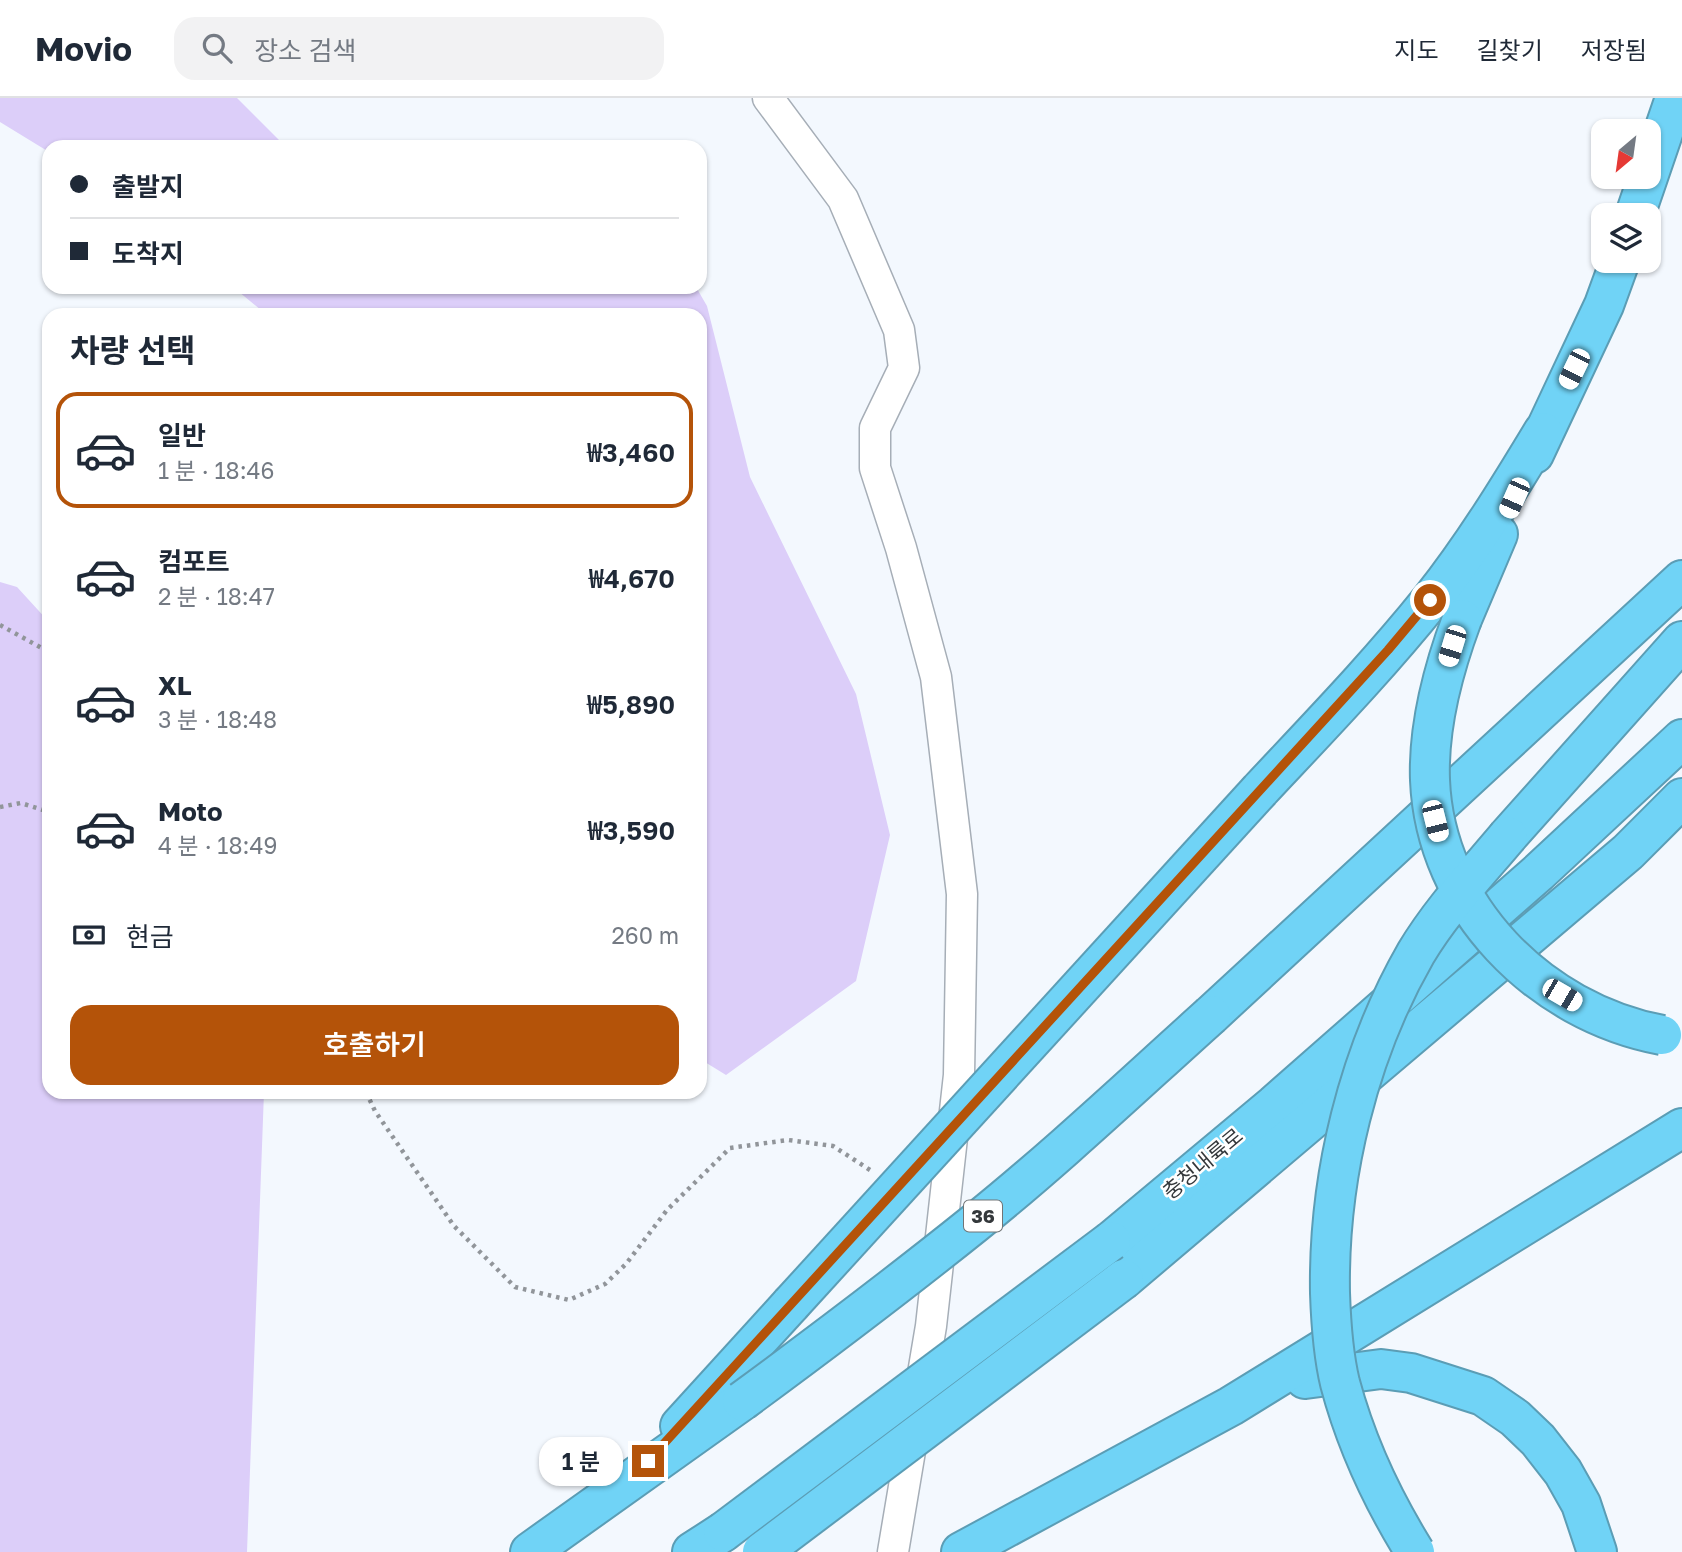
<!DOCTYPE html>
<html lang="ko">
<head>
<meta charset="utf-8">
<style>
  body { margin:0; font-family:"Golos Text","Noto Sans KR",sans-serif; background:#f2f2f3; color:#1f2937; height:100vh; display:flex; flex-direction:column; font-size:26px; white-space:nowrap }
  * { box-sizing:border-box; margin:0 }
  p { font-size:23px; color:#747a83 }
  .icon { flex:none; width:38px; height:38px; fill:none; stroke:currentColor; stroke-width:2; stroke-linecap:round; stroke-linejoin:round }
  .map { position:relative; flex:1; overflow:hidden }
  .drawer { position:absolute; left:42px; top:210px; width:665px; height:791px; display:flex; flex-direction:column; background:#fff; border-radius:21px; box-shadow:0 2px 5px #0004 }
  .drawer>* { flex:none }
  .guide { position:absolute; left:42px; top:42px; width:665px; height:154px; border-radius:21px; box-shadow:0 2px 5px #0004; display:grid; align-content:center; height:154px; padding:0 28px; background:#fff }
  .needle { width:46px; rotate:209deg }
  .controls { position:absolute; left:1591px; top:21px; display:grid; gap:14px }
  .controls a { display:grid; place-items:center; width:70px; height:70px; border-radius:14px; background:#fff; box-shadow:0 2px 5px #0004; font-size:35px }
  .end { position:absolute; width:32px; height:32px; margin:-16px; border:9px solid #b45309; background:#fff; box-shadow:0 0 0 4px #fff }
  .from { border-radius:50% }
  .bubble { position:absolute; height:49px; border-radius:21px; background:#fff; box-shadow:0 2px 5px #0004; font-size:23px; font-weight:600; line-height:49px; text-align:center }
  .car { position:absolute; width:21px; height:42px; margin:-21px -10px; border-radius:9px; box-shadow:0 0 5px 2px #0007; background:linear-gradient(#fff 24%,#345 0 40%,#fff 0 76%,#345 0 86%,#fff 0) }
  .guide b { display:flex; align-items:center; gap:24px; height:66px; font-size:26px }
  .guide b+b { border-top:2px solid #e0e1e3 }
  .guide i { width:18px; height:18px; background:#1f2937 }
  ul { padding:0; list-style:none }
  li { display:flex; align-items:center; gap:21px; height:116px; margin:0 14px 10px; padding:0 14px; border:4px solid transparent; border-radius:21px }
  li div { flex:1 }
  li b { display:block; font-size:26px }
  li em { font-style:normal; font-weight:600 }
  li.selected { border-color:#b45309 }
  li>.icon { width:63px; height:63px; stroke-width:1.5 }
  h2 { padding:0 28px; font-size:32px; line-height:84px }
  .pay { display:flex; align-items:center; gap:18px; height:77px; padding:0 28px; font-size:26px }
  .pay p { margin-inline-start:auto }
  .primary-button { display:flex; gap:14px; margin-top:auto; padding:14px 28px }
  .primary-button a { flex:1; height:80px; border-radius:21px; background:#b45309; color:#fff; font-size:28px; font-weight:600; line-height:80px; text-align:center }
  header { display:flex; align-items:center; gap:42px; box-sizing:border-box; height:98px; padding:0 35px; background:#fff; border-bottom:2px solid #e0e1e3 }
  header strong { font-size:33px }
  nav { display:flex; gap:38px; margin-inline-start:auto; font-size:24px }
  .search { width:490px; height:63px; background:#f2f2f3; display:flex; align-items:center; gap:18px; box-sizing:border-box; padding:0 24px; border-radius:21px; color:#747a83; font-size:26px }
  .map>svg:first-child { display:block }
</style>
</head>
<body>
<header>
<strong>Movio</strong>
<div class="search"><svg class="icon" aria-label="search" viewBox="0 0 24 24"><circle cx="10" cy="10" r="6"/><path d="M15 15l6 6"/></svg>장소 검색</div>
<nav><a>지도</a><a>길찾기</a><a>저장됨</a></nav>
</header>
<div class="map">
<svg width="1682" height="1454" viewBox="0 0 1682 1454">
  <rect width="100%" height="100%" fill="#f3f8fe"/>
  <!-- green -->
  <g fill="#dccef9">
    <path d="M0 0H237L286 49H49V54L0 24Z"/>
    <path d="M233 189H696L707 208 750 379 856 596 890 737 856 883 726 977 700 961V217H267Z"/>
    <path d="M0 484 17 489 49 524V994H264L247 1454H0Z"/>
  </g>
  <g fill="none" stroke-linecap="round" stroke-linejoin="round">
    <defs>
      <path id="minor" d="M768 0 843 101 899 232 904 270 875 330V370L901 450 936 579 962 796 959 977 931 1228 893 1454"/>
      <g id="highway">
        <path d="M1635 117 1675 0"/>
        <path d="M1534 356 1604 207 1620 163"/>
        <path d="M1462 521 1498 436"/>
        <path d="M1260 692C1318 630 1378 568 1431 502 1473 449 1508 392 1543 334"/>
        <path d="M1508 738 1682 543"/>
        <path d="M1211 917 1682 482"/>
        <path d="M1111 1143 1274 1007 1538 775 1682 641"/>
        <path d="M1124 1181 1628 754 1682 700"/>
        <path d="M1305 1281 1381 1271 1411 1275 1483 1298 1515 1320 1538 1342 1563 1374 1581 1406 1597 1454"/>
        <path d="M680 1328 791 1206"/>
        <path d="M530 1454 742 1303"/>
        <path d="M692 1454 723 1434"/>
        <path d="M961 1454 1231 1308 1682 1030"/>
      </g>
    </defs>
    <!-- minor casing -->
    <use href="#minor" stroke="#a6aeb7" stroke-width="33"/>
    <!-- highway casing -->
    <use href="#highway" stroke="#5b9db5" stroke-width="42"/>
    <!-- path -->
    <g stroke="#91959a" stroke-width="4.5" stroke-dasharray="3.5 5" stroke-linecap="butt">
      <path d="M0 527 49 554"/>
      <path d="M0 709 21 705 49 714"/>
      <path d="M366 994 375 1013 454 1128 515 1189 569 1202 605 1186 626 1166 667 1112 730 1050 788 1042 833 1048 870 1072"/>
    </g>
    <!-- minor -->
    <use href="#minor" stroke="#fff" stroke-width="30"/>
    <!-- highway -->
    <use href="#highway" stroke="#70d3f6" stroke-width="38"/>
    <defs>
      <g id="highway-bridge">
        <path d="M1462 521C1443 572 1428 627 1430 682 1435 809 1539 914 1662 937"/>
        <path d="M791 1206 1260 692"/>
        <path d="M742 1303C821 1245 899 1186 975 1125 1057 1059 1133 987 1211 917"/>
        <path d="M723 1434 1111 1143"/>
        <path d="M762 1454 1124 1181"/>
        <path d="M1415 1454C1382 1401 1356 1345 1340 1285 1333 1256 1331 1225 1330 1195 1328 1079 1358 956 1416 855 1441 813 1477 775 1508 738"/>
      </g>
    </defs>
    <!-- highway-bridge casing -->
    <use href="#highway-bridge" stroke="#5b9db5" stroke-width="42" stroke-linecap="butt"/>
    <!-- highway-bridge -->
    <use href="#highway-bridge" stroke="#70d3f6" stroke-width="38"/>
  </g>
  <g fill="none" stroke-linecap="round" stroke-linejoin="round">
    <!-- route -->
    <path stroke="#b45309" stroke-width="9" d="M648 1363 1388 552 1430 502"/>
  </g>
  <g text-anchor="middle" stroke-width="5" stroke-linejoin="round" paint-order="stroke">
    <!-- shield labels -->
    <rect fill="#fff" stroke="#717476" stroke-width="2" x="964" y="1102.5" width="38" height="31" rx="5"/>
    <g font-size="19" font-weight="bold" fill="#34383b">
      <text x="983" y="1125">36</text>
    </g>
    <!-- street labels -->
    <g font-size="21" fill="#34383b" stroke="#fff">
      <text transform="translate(1203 1066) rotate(-40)" y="7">충청내륙로</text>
    </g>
  </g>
</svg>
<div class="controls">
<a><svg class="needle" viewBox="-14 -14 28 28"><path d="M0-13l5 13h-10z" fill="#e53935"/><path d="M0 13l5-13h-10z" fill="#747a83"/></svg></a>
<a><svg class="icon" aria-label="layers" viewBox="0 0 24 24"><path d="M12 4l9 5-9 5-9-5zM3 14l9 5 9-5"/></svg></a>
</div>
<i class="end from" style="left:1430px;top:502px"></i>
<i class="end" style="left:648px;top:1363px"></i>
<div class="bubble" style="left:539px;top:1339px;width:84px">1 분</div>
<i class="car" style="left:1574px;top:271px;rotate:206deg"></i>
<i class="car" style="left:1514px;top:400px;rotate:204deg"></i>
<i class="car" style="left:1452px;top:548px;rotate:197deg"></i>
<i class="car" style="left:1435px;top:723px;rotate:166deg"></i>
<i class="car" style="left:1562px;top:897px;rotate:120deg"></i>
<div class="guide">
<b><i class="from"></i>출발지</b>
<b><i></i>도착지</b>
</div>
<section class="drawer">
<h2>차량 선택</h2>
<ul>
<li class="selected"><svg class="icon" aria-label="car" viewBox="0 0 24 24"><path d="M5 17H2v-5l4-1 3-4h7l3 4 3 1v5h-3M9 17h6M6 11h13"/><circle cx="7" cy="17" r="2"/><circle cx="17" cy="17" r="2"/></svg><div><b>일반</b><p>1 분 · 18:46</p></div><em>₩3,460</em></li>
<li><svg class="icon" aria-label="car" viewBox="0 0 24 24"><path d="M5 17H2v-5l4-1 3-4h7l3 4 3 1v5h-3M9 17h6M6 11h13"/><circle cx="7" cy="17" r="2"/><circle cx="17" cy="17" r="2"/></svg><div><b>컴포트</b><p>2 분 · 18:47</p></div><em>₩4,670</em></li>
<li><svg class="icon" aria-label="car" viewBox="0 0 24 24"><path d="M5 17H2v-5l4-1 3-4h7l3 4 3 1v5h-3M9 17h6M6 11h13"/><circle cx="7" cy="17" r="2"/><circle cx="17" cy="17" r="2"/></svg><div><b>XL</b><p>3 분 · 18:48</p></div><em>₩5,890</em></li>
<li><svg class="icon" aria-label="car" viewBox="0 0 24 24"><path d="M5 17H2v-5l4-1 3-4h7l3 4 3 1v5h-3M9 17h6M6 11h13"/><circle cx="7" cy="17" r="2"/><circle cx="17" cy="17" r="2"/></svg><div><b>Moto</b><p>4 분 · 18:49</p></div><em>₩3,590</em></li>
</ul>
<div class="pay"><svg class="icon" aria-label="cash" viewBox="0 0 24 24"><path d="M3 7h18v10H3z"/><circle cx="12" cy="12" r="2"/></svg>현금<p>260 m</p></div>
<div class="primary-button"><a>호출하기</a></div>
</section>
</div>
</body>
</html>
